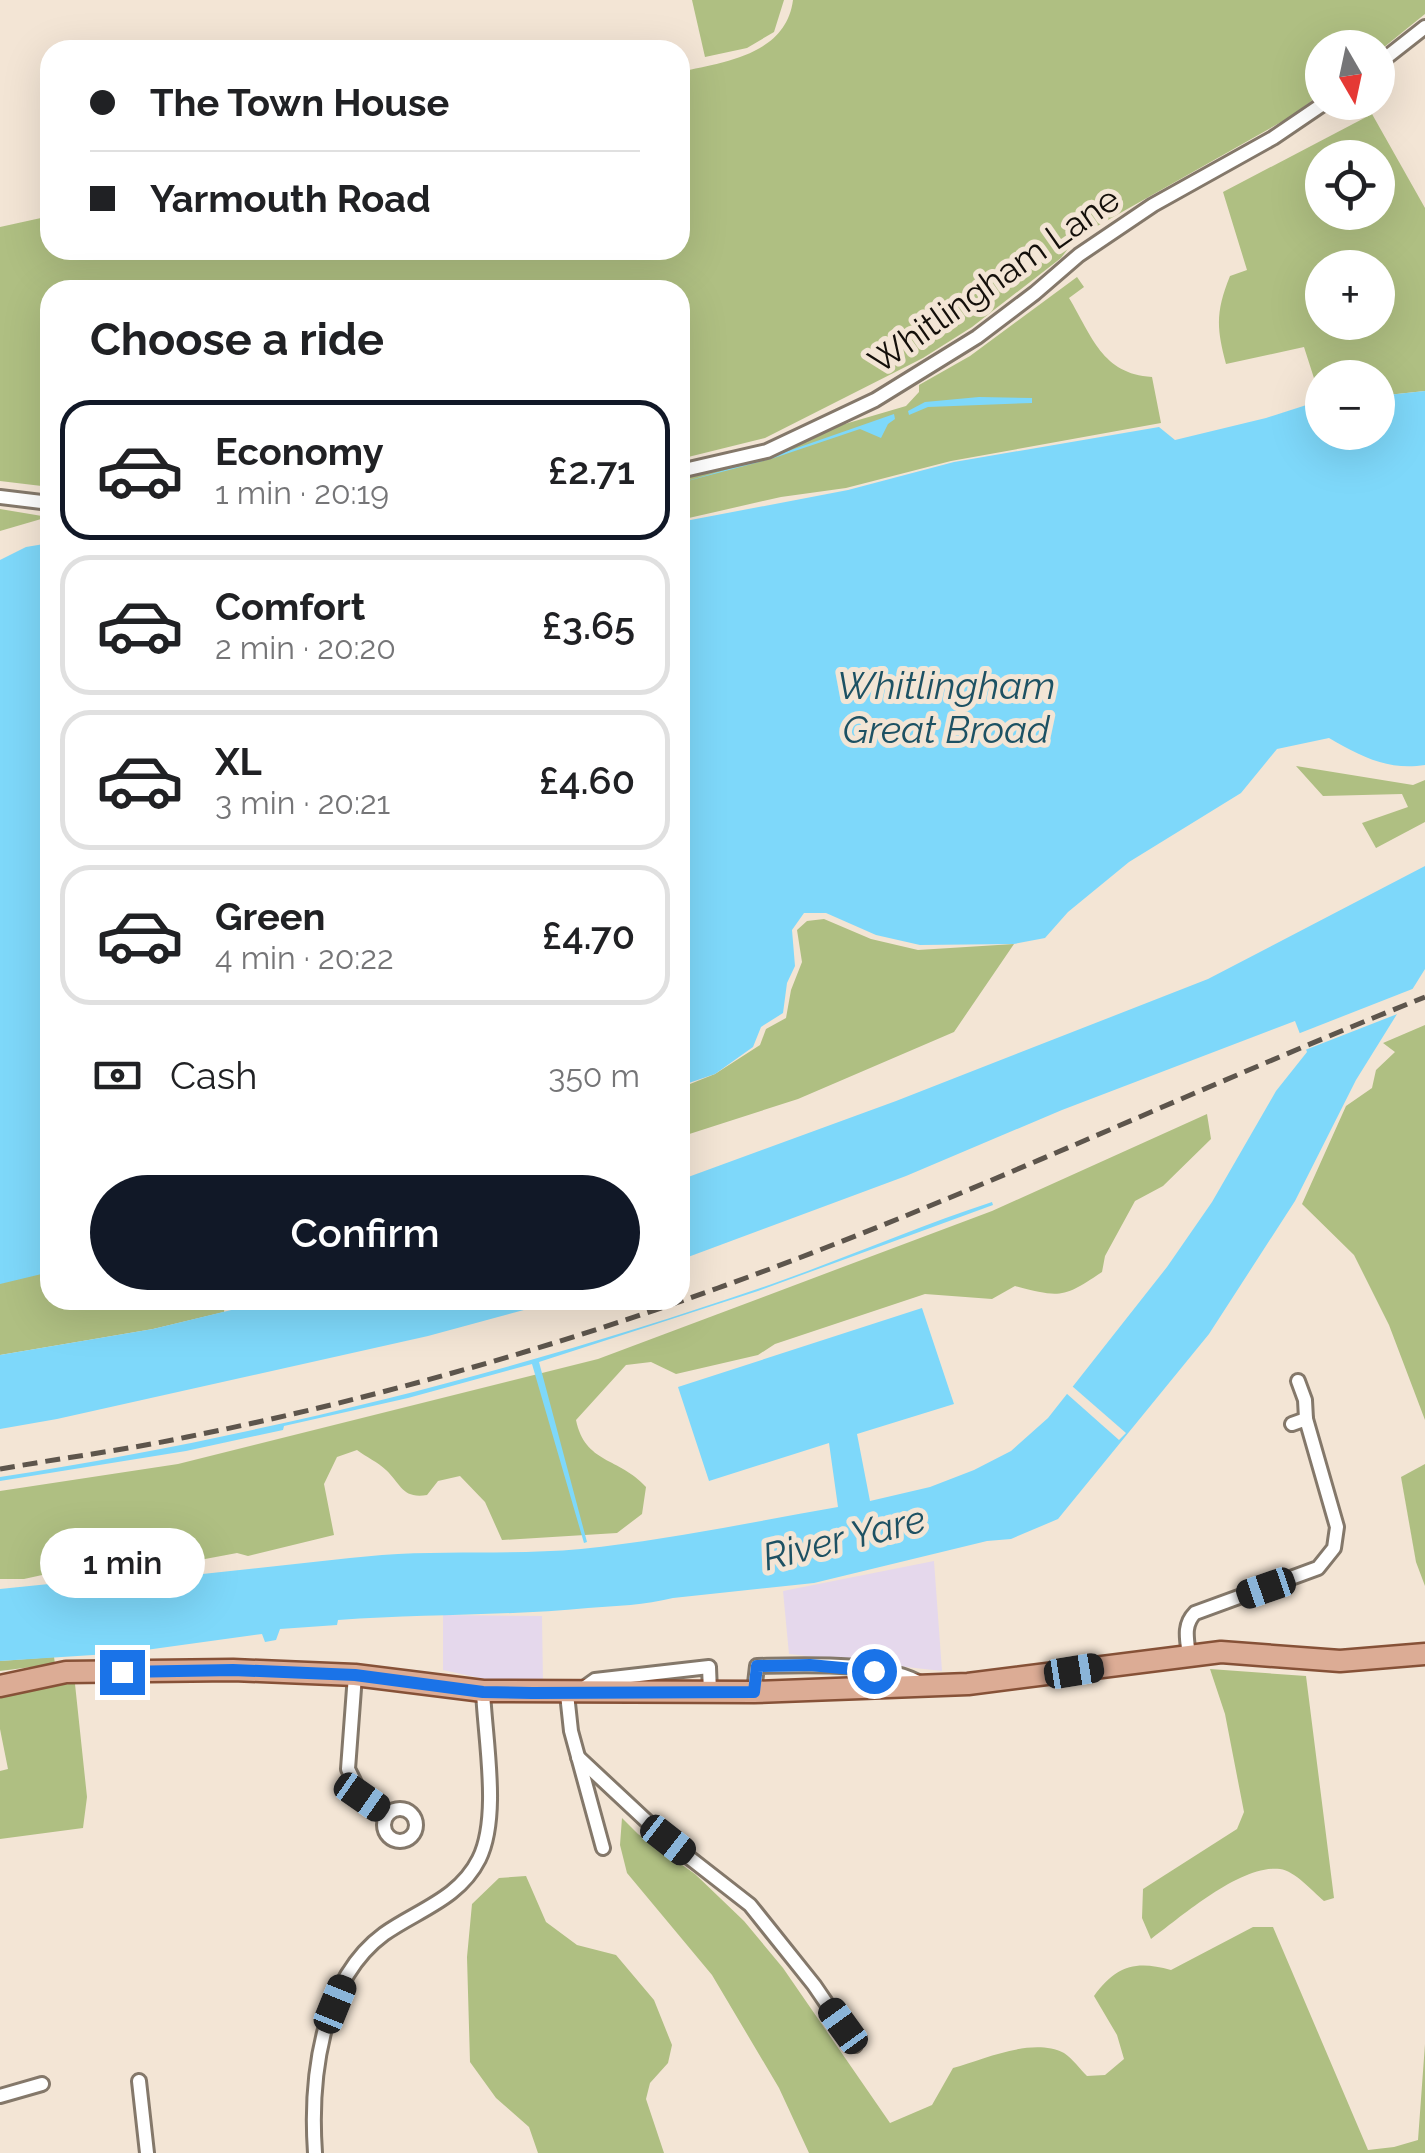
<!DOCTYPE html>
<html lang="en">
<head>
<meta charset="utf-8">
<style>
  body { margin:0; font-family:Raleway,sans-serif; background:#f2f2f2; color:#202124; height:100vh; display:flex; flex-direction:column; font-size:38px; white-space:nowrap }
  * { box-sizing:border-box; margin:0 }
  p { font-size:32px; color:#757577 }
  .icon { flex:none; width:55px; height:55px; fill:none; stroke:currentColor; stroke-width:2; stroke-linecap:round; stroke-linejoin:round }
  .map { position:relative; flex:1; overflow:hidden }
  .sheet { position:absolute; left:40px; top:280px; width:650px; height:1030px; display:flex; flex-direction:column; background:#fff; border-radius:30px; box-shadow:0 10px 40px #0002 }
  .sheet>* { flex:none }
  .banner { position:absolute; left:40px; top:40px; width:650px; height:220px; border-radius:30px; box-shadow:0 10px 40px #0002; display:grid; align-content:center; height:220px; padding:0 50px; background:#fff }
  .needle { width:65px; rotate:171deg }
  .fabs { position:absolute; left:1305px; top:30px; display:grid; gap:20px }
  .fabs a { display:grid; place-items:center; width:90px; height:90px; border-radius:50%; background:#fff; box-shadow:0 10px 40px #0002; font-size:50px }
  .end { position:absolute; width:45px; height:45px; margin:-22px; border:12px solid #1a73e8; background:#fff; box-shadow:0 0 0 5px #fff }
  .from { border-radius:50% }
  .bubble { position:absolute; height:70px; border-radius:35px; background:#fff; box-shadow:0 10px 40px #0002; font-size:32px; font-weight:600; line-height:70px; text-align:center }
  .car { position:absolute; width:30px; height:60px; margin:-30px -15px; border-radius:12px; box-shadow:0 0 8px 2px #0007; background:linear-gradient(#222 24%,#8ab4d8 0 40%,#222 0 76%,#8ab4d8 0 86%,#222 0) }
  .banner b { display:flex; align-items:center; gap:35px; height:95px; font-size:38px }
  .banner b+b { border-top:2px solid #e0e0e0 }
  .banner i { width:25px; height:25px; background:#202124 }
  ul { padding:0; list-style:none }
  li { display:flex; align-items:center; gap:30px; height:140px; margin:0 20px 15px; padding:0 30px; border:5px solid #e0e0e0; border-radius:30px }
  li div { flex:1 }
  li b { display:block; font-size:38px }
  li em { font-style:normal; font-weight:600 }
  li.current { border-color:#111827 }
  li>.icon { width:90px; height:90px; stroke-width:1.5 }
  h2 { padding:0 50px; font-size:45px; line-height:120px }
  .pay { display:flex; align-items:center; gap:25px; height:110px; padding:0 50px; font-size:38px }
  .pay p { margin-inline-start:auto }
  .cta { display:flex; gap:20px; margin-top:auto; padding:20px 50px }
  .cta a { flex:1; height:115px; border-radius:60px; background:#111827; color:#fff; font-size:40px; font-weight:600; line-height:115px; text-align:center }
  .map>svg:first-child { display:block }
</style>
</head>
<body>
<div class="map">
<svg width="1425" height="2153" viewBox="0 0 1425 2153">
  <rect width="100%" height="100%" fill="#f3e5d5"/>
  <!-- commercial -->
  <g fill="#e5d8ec">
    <path d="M934 1561 942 1671 789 1654 783 1591Z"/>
    <path d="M443 1615 542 1616 543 1684H507L443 1670Z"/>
  </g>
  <!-- green -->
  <g fill="#afbf82" fill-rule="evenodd">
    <path d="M692 0H784L774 32 747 48 705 57Z"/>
    <path d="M793 0H1425V14L1378 52V48H1322V93L1290 117 1076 238 1061 258 972 327 923 358 765 438 680 459V290H50V487L0 481V227L50 216V250H680V72C724 62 786 55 793 0Z"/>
    <path d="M1372 114 1425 208V391L1378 396V378H1322L1321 400 1304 347 1226 364C1216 327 1216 311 1230 276L1247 270 1223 192ZM1322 158H1378V212H1322ZM1322 268H1378V322H1322Z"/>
    <path d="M1077 277 1084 287 1069 298C1092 336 1102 374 1152 377L1161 423 951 461 846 488 781 497 680 520V477L784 450 838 426 906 406 919 392V385L970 356Z"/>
    <path d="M0 509 48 517 0 531Z"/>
    <path d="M1296 766 1413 785 1425 780V822L1376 848 1362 823 1408 807 1402 794 1323 796Z"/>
    <path d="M0 874 50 893V1300H225L224 1312 153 1329 0 1355Z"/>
    <path d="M824 919 871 939 918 950 1014 944 954 1032 798 1099 680 1137V1088L715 1074 760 1045 766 1029 786 1018 791 990 802 962 797 930 807 921Z"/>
    <path d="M1425 1025V1420L1389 1325 1354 1255 1302 1204 1346 1106 1372 1088 1376 1070 1395 1052 1383 1043Z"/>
    <path d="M1207 1114 1211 1139 1163 1186 1135 1201 1105 1256 1102 1272C1063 1298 1061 1298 1015 1286L992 1299 925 1294 775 1344 758 1355 676 1374 651 1362 626 1365 576 1420C585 1464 619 1457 646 1487L642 1514 617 1533 502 1540 485 1502 460 1476 438 1481 427 1495C402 1499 401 1484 386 1470 378 1462 366 1457 357 1450L337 1457 324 1484 334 1535 248 1556 237 1553 173 1565 138 1554 24 1579H0V1491L178 1464 598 1359 992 1211Z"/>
    <path d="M1425 1464V1586L1416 1562 1401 1477Z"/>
    <path d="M54 1657 55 1664 0 1671V1661Z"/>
    <path d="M1210 1669 1306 1676 1334 1898 1324 1901C1312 1891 1295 1871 1280 1869 1241 1864 1181 1917 1151 1939L1142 1918 1143 1889 1237 1829 1244 1812 1225 1714Z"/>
    <path d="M45 1684H75L87 1797 83 1828 0 1839V1771L8 1769 0 1729V1692Z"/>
    <path d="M622 1818 638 1834 695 1874 744 1921 783 1968 890 2123 932 2105 953 2068C985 2059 1032 2037 1064 2053 1072 2058 1080 2069 1087 2076L1105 2075 1124 2059 1117 2035 1094 1996C1116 1966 1135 1960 1171 1970L1253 1927H1273L1368 2150 1394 2147 1418 2140 1425 2044V2153H809L779 2088 712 1975 627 1873 620 1845Z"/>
    <path d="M526 1876 546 1922 577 1945 616 1955 654 2000 672 2045 668 2063 650 2083 646 2099 664 2153H538L529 2127 496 2098 470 2062 467 1957 472 1904 499 1878Z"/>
  </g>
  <!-- water -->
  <g fill="#7ed8fa">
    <path d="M1425 391V765C1388 771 1360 756 1329 738L1277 749 1241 793 1129 862 1068 912 1045 938 1014 944 920 945 876 935 826 913H804L792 930 795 966 787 983 783 1013 761 1027 753 1047 715 1074 680 1086V522L848 490 954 462 1159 427 1175 440 1266 418 1322 400V432H1378V396Z"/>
    <path d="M979 397 1032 398V403L928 407 909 415 908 411 925 402Z"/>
    <path d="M894 414 895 419 888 424 881 438 860 429 774 458 680 483 774 456Z"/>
    <path d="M50 543V1272L0 1284V560L26 547Z"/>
    <path d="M1425 866V969L1356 1080 1295 1201 1209 1334 1058 1519 1011 1539 987 1541 814 1583 673 1598C645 1605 616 1606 588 1608 504 1616 421 1614 338 1620L337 1625 280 1629 276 1640 265 1642 262 1634 124 1653 0 1661V1589L147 1574 154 1579C230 1572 306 1562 382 1555 448 1550 515 1555 581 1549 668 1540 752 1522 838 1507L829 1443 709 1481 678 1387 922 1308 954 1404 857 1434 870 1501 930 1487 974 1470 1011 1451 1048 1418 1167 1267 1212 1202 1276 1091 1307 1052 1295 1021 1062 1110 906 1176 680 1260V1180L896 1101 1208 979Z"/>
    <path d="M992 1202 993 1205 758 1291 539 1362 587 1542 584 1543 532 1364 408 1398 284 1426 283 1430 186 1451 0 1481V1477C263 1436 520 1371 772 1284 846 1258 918 1226 992 1202Z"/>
    <path d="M273 1300H561L428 1336 57 1419 0 1429V1355L153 1329Z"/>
  </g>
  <!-- pier -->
  <g fill="#f3e5d5">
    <path d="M1420 986 1405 1011 1300 1052 1295 1035Z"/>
    <path d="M1072 1386 1126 1433 1119 1440 1066 1393Z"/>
  </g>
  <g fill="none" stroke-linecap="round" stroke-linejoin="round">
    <defs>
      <g id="street">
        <path d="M1378 64 1425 27"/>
        <path d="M680 471 767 451 875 400 977 337 1035 293 1079 255 1153 205 1273 138 1326 102"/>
        <path d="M0 497 50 503"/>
        <path d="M1298 1381 1305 1400 1306 1419"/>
        <path d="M1189 1655C1187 1639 1183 1625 1195 1613L1318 1568 1334 1548 1337 1527 1306 1419 1292 1424"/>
        <path d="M355 1675 348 1769 362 1797 387 1815"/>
        <path d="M581 1690 595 1680 709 1667 710 1692"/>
        <path d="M754 1692 757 1666C802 1665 887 1661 923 1685"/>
        <path d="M567 1694 571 1731 603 1848"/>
        <path d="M578 1757 668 1841 750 1905 814 1985 855 2045"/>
        <circle cx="400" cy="1825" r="16"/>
        <path d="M139 2081 147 2153"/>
        <path d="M0 2096 42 2084"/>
        <path d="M315 2153C310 2081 320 1981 384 1934 418 1910 459 1899 479 1859 500 1817 485 1739 483 1691"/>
      </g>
      <path id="primary" d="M0 1686 66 1672 233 1670 355 1675 483 1691 754 1692 968 1684 1221 1652 1340 1661 1425 1654"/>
    </defs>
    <!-- street casing -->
    <use href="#street" stroke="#84786a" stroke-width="18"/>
    <!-- primary casing -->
    <use href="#primary" stroke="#865137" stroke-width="25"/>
    <!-- street -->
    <use href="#street" stroke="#fff" stroke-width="12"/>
    <!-- primary -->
    <use href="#primary" stroke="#dcac95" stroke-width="20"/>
    <!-- rail -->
    <path stroke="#5d554c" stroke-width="5" stroke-dasharray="15 8" stroke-linecap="butt" d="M0 1469C62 1458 125 1450 187 1437 366 1401 546 1350 718 1288 958 1202 1189 1091 1425 997"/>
  </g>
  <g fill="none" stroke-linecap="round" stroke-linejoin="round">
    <!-- route -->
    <path stroke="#1a73e8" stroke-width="12" d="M122 1672 233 1670 355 1675 483 1692 532 1693 754 1692 757 1666 810 1665 874 1671"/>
  </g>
  <g text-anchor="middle" stroke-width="10" stroke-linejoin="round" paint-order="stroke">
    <!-- street labels -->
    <g font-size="35" fill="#140f0a" stroke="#f3e5d5">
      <text transform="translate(994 280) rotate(-35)" y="12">Whitlingham Lane</text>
    </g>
    <!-- water labels -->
    <g font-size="38" font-style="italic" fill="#1d5163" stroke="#f3e5d5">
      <text x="946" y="699">Whitlingham<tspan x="946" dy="44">Great Broad</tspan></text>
      <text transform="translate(844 1538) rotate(-14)" y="13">River Yare</text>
    </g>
  </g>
</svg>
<div class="fabs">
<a><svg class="needle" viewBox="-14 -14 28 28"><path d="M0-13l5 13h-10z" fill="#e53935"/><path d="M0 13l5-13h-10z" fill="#757577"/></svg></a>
<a><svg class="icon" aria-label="locate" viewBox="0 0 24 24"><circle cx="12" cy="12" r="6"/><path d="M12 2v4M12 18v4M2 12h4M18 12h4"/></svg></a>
<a>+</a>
<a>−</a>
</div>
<i class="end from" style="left:874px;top:1671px"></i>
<i class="end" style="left:122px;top:1672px"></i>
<div class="bubble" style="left:40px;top:1528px;width:165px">1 min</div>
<i class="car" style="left:1266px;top:1588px;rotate:251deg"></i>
<i class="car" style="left:1074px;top:1671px;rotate:81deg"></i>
<i class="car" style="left:362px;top:1797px;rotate:125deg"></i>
<i class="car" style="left:668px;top:1840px;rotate:128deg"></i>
<i class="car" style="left:335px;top:2004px;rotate:22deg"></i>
<i class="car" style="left:843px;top:2026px;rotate:324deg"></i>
<div class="banner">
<b><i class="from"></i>The Town House</b>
<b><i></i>Yarmouth Road</b>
</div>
<section class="sheet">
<h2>Choose a ride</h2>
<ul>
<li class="current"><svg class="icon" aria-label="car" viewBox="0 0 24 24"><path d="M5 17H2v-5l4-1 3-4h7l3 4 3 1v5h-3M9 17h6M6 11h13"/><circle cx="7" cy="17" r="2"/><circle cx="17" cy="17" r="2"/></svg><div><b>Economy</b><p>1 min · 20:19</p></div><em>£2.71</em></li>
<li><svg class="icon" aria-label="car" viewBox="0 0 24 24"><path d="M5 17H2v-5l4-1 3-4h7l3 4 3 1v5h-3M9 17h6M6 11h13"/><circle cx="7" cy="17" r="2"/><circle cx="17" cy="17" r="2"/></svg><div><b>Comfort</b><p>2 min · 20:20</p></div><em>£3.65</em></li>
<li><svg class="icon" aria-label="car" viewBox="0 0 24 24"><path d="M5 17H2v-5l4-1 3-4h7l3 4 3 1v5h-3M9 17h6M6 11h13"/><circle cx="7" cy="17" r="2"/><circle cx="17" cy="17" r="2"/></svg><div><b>XL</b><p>3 min · 20:21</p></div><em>£4.60</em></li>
<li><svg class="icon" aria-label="car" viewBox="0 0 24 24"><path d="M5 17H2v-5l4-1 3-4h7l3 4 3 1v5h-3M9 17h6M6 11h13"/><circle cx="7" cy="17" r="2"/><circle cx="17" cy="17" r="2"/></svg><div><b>Green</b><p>4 min · 20:22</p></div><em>£4.70</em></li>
</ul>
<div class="pay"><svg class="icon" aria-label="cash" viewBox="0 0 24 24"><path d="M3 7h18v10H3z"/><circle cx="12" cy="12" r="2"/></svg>Cash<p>350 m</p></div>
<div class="cta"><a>Confirm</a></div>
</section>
</div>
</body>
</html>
